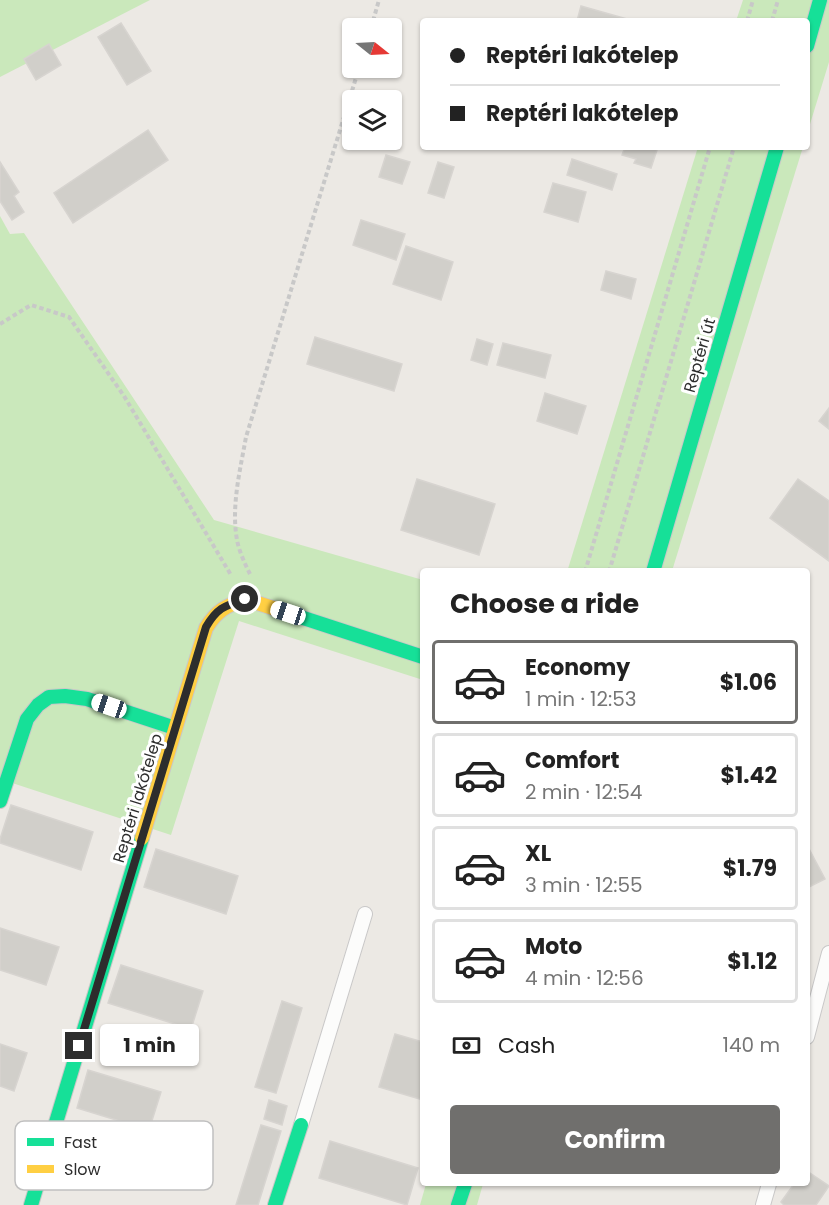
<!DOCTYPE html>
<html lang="en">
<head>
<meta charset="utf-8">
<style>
  body { margin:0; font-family:Poppins,sans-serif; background:#f2f2f2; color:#222; height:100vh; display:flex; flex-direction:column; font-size:22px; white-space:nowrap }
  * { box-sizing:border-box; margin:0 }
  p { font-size:20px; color:#767676 }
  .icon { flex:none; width:33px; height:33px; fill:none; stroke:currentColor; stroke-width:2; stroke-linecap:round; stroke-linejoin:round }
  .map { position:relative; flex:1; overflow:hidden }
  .drawer { position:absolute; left:420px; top:568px; width:390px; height:618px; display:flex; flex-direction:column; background:#fff; border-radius:6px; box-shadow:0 2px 4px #0004 }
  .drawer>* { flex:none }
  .hud { position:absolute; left:420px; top:18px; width:390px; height:132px; border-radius:6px; box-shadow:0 2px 4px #0004; display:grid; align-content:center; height:132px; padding:0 30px; background:#fff }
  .needle { width:39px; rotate:108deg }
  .controls { position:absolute; left:342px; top:18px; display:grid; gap:12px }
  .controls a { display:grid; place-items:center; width:60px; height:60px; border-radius:6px; background:#fff; box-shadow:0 2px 4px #0004; font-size:30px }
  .end { position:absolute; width:27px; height:27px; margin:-14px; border:8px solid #2d2d2d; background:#fff; box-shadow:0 0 0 3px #fff }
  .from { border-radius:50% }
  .bubble { position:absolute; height:42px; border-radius:6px; background:#fff; box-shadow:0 2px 4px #0004; font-size:20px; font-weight:700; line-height:42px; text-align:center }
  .car { position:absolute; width:18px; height:36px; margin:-18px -9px; border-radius:8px; box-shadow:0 0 4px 2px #0007; background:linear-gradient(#fff 24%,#345 0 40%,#fff 0 76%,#345 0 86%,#fff 0) }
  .hud b { display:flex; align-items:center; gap:21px; height:57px; font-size:22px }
  .hud b+b { border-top:2px solid #e0e0e0 }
  .hud i { width:15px; height:15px; background:#222 }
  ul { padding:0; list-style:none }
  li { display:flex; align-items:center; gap:18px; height:84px; margin:0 12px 9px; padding:0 18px; border:3px solid #e0e0e0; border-radius:6px }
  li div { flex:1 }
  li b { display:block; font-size:22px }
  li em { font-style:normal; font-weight:700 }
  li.current { border-color:#706f6d }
  li>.icon { width:54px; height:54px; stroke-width:1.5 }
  h2 { padding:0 30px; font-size:27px; line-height:72px }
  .pay { display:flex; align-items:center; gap:15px; height:66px; padding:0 30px; font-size:22px }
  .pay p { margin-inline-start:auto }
  .button { display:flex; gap:12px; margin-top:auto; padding:12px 30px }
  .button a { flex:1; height:69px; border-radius:6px; background:#706f6d; color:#fff; font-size:24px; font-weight:700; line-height:69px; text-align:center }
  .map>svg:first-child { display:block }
</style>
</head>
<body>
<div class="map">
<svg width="829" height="1205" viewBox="0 0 829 1205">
  <rect width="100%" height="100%" fill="#ece9e4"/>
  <!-- green -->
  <g fill="#cae8bb">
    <path d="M0 0H150L0 77Z"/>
    <path d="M743 0H829V62L807 134V21H736Z"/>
    <path d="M698 147H803L672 571 567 572Z"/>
    <path d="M0 216 10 234 24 233 214 520 423 580V680L239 621 171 835 0 779Z"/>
    <path d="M426 1184H483L477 1205H420Z"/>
  </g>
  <!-- building -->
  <g fill="#d1cfca" stroke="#d7d4d0" stroke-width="1.5">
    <path d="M581 6 634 21H577Z"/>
    <path d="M121 23 151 71 127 85 98 37Z"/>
    <path d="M49 44 61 65 36 80 24 59Z"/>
    <path d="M148 130 168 160 73 223 54 193Z"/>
    <path d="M625 147H658L651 168 634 163 636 159 622 155Z"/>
    <path d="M386 155 410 162 402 184 379 177Z"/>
    <path d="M572 159 617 174 612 190 567 175Z"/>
    <path d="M0 162 19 192 14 196 24 212 12 220 0 201Z"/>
    <path d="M438 162 454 167 444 198 428 193Z"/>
    <path d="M553 183 586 192 578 222 544 212Z"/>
    <path d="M361 220 405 234 396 260 353 245Z"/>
    <path d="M406 246 453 262 441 300 393 284Z"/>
    <path d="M606 271 636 279 631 299 601 290Z"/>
    <path d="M315 337 402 364 394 391 307 364Z"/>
    <path d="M477 339 493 344 487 365 471 360Z"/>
    <path d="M503 343 551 355 545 378 497 365Z"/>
    <path d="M545 393 586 406 577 434 537 421Z"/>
    <path d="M829 408V429L819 421Z"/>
    <path d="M417 479 495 504 479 555 401 530Z"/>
    <path d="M798 479 829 501V561L770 518Z"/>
    <path d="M11 805 93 832 81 870 0 843V839Z"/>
    <path d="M807 845 825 879 807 888Z"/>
    <path d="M156 849 238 876 226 914 144 887Z"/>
    <path d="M0 928 59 947 46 985 0 970Z"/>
    <path d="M121 965 203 991 191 1029 108 1003Z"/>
    <path d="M282 1001 302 1008 276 1093 255 1087Z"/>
    <path d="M395 1034 423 1042V1100L379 1087Z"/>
    <path d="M0 1044 27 1053 14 1091 0 1086Z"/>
    <path d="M88 1070 161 1092 149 1130 77 1108Z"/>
    <path d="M269 1100 287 1106 282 1125 264 1119Z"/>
    <path d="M261 1125 281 1131 258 1205H236Z"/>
    <path d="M330 1141 418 1168 407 1205 319 1178Z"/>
    <path d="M807 1171 829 1186 816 1205H784L781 1202 794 1184H807Z"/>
  </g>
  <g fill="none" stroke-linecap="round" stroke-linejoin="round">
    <defs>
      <g id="lane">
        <path d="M807 1037 829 953"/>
        <path d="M301 1125 365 914"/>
        <path d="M763 1205 769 1184"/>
      </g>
      <g id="fast">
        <path d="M807 46 820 0"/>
        <path d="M653 572 777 147"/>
        <path d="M285 612 423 657"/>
        <path d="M0 801 27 719 38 705 49 697 65 696 87 699 175 728"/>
        <path d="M31 1205 142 838"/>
        <path d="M275 1205 301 1125"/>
        <path d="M458 1205 465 1184"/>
      </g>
      <path id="slow" d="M142 838 206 628C217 610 226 606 245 599L285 612"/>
    </defs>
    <!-- lane casing -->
    <use href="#lane" stroke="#c9c8c8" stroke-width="16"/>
    <!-- fast casing -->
    <use href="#fast" stroke="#c9c8c8" stroke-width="16"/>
    <!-- slow casing -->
    <use href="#slow" stroke="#c9c8c8" stroke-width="16"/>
    <!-- path -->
    <g stroke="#c8c8c8" stroke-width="4" stroke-dasharray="4.5 3" stroke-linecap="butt">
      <path d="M747 21 753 0"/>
      <path d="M772 21 778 0"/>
      <path d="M371 28 379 0"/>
      <path d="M0 324 31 305 69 317 124 396 231 575"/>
      <path d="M585 572 710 147"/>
      <path d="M609 572 734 147"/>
      <path d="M250 574C245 564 239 551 237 540 231 506 240 471 246 437L359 68"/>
    </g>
    <!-- lane -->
    <use href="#lane" stroke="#fcfcfb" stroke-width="14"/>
    <!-- fast -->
    <use href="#fast" stroke="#16e098" stroke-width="14"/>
    <!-- slow -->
    <use href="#slow" stroke="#ffcf43" stroke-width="14"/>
  </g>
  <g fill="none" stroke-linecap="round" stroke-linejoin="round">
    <!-- route -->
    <path stroke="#2d2d2d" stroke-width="8" d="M79 1046 206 627C217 608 224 606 245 599"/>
  </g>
  <g text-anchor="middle" stroke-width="6" stroke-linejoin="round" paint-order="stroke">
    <!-- street labels -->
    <g font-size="16" fill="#2d2d2d" stroke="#fff">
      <text transform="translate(699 355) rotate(-74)" y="6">Reptéri út</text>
      <text transform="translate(137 798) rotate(-73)" y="6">Reptéri lakótelep</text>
    </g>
  </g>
  <!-- legend -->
  <rect x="15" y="1121" width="198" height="69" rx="9" fill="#fff" stroke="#c0c0c0" stroke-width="1.5"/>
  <rect x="27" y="1138" width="27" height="8" fill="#16e098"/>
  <rect x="27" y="1165" width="27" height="8" fill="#ffcf43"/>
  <g font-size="16" fill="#2d2d2d">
    <text x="64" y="1148">Fast</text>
    <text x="64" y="1175">Slow</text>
  </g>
</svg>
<div class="controls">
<a><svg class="needle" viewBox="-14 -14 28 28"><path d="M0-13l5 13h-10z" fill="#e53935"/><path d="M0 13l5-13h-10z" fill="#767676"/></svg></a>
<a><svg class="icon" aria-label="layers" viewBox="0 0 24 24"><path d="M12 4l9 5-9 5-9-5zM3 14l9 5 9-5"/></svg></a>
</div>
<i class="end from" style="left:245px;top:599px"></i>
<i class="end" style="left:79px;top:1046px"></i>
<div class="bubble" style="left:100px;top:1024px;width:99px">1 min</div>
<i class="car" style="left:288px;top:613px;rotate:288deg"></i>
<i class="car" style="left:109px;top:706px;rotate:289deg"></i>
<div class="hud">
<b><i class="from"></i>Reptéri lakótelep</b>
<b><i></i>Reptéri lakótelep</b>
</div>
<section class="drawer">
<h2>Choose a ride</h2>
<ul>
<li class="current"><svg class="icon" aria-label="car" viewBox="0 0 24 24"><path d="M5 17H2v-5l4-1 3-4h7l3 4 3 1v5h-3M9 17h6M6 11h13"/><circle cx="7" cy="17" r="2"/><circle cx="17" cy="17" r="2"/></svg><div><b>Economy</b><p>1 min · 12:53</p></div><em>$1.06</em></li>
<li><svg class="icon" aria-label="car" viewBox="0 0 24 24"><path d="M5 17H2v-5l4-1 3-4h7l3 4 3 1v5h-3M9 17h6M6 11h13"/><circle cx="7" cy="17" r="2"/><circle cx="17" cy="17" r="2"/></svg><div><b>Comfort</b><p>2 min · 12:54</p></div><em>$1.42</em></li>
<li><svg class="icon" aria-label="car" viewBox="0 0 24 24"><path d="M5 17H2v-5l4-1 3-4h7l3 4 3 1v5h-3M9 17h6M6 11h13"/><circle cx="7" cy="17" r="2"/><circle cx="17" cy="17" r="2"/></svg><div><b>XL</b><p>3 min · 12:55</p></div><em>$1.79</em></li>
<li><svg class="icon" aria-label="car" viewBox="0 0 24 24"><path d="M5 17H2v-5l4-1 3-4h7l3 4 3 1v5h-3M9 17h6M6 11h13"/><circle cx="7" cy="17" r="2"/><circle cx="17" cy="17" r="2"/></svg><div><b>Moto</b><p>4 min · 12:56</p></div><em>$1.12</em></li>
</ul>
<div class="pay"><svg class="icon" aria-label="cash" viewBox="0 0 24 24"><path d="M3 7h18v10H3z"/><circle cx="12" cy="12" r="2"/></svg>Cash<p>140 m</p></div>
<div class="button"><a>Confirm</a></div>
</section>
</div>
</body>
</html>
